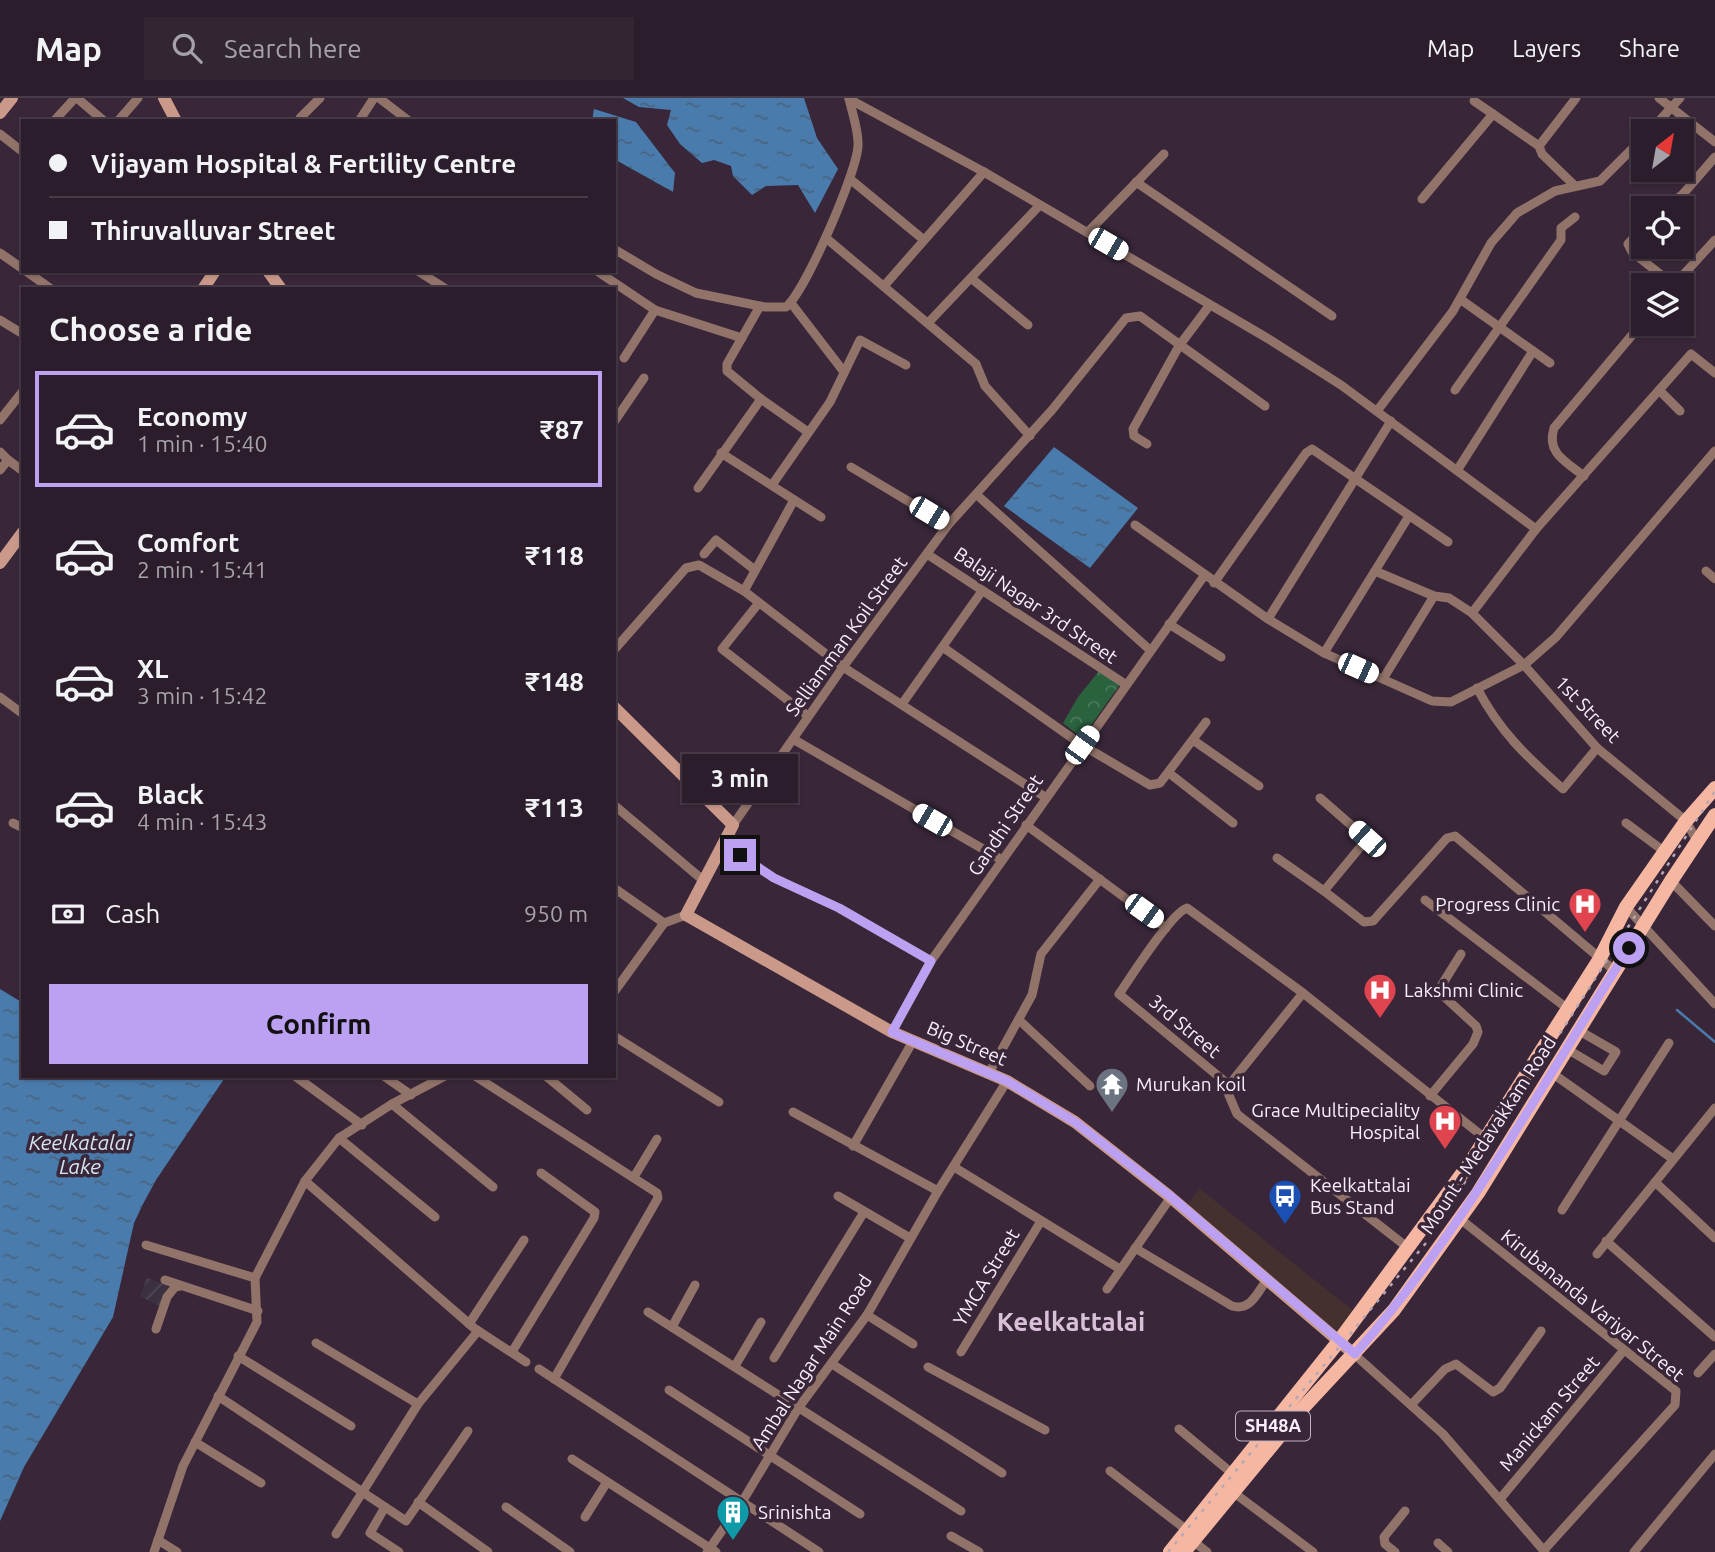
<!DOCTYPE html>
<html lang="en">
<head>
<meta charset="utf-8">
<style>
  body { margin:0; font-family:Ubuntu,sans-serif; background:#332633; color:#f1f3f6; height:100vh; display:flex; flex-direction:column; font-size:26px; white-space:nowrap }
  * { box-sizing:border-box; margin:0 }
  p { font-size:23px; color:#a6a2a9 }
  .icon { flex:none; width:38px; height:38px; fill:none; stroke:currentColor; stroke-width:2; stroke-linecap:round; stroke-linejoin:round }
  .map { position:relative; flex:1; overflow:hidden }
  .panel { position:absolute; left:21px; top:189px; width:595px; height:791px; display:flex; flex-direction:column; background:#2b1d2b; border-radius:0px; box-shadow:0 2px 5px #0004,0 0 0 2px #473b47 }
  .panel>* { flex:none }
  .hud { position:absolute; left:21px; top:21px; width:595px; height:154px; border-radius:0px; box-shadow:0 2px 5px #0004,0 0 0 2px #473b47; display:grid; align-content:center; height:154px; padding:0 28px; background:#2b1d2b }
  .needle { width:46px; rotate:31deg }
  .controls { position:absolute; left:1631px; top:21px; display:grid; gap:14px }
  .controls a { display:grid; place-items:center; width:63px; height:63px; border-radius:0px; background:#2b1d2b; box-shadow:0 2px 5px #0004,0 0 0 2px #473b47; font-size:35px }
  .end { position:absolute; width:32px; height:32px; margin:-16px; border:9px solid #bca0f2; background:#111; box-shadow:0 0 0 4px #111 }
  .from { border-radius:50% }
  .bubble { position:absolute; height:49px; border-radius:0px; background:#2b1d2b; box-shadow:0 2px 5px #0004,0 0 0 2px #473b47; font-size:23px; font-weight:600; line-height:49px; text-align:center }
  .car { position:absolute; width:21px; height:42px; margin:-21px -10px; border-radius:9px; box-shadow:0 0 5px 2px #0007; background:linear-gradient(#fff 24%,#345 0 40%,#fff 0 76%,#345 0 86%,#fff 0) }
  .hud b { display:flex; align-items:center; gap:24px; height:66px; font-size:26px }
  .hud b+b { border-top:2px solid #473b47 }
  .hud i { width:18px; height:18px; background:#f1f3f6 }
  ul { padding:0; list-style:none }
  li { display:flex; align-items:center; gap:21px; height:116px; margin:0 14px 10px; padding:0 14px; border:4px solid transparent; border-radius:0px }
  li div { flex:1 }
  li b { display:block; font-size:26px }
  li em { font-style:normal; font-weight:600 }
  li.current { border-color:#bca0f2 }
  li>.icon { width:63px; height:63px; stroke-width:1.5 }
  h2 { padding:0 28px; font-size:32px; line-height:84px }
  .pay { display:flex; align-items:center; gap:18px; height:77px; padding:0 28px; font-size:26px }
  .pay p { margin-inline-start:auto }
  .action { display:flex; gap:14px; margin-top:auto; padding:14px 28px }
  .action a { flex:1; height:80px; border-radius:0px; background:#bca0f2; color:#111; font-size:28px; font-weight:600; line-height:80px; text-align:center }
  header { display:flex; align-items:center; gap:42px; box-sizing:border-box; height:98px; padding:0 35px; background:#2b1d2b; border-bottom:2px solid #473b47 }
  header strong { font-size:33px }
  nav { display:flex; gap:38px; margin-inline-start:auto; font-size:24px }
  .search { width:490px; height:63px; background:#332633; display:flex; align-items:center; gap:18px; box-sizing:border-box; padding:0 24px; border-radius:0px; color:#a6a2a9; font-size:26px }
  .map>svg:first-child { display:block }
</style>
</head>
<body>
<header>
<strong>Map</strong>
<div class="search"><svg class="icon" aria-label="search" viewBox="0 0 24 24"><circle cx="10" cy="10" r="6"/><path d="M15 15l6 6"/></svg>Search here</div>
<nav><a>Map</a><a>Layers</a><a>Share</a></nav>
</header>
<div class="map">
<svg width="1715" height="1454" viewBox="0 0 1715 1454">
  <defs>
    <pattern id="industrial-furrows" width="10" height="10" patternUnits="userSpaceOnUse" patternTransform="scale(1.75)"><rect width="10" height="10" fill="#3c3140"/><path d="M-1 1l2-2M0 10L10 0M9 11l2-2" fill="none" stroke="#4f4553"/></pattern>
    <pattern id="park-crowns" width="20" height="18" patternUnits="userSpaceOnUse" patternTransform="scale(1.75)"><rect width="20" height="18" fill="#2a623e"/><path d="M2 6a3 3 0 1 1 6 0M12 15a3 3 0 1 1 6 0" fill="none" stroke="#4a795b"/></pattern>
    <pattern id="water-ripples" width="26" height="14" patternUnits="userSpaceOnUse" patternTransform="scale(1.75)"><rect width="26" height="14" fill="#497bac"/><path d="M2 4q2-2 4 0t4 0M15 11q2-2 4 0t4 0" fill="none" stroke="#4a6480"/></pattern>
  </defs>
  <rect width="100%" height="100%" fill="#392739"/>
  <!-- commercial -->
  <path fill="#44302f" d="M1200 1091 1355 1214 1340 1236 1185 1109Z"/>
  <!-- industrial -->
  <path fill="url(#industrial-furrows)" d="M147 1180 168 1188 159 1208 140 1198Z"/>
  <!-- park -->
  <path fill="url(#park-crowns)" d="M1099 573 1121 585 1082 640 1063 625 1078 599Z"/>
  <!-- water -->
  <g fill="url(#water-ripples)">
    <path d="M623 0H804L817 40 838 71 815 115 798 87 766 88 752 97 733 78 731 68 714 62 702 65 680 46 667 27 671 12 639 9Z"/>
    <path d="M594 11 636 24 675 75 673 94 614 61V23H592Z"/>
    <path d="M1054 349 1138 410 1090 470 1004 408Z"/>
    <path d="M0 891 23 905V978H226L156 1082 143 1106 134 1125 113 1219 24 1369 0 1423Z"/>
  </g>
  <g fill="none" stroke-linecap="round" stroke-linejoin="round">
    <!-- stream -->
    <path stroke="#497bac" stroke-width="2.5" d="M1677 912 1715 944"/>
    <!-- street -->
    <g stroke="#917369" stroke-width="9">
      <path d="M77 0 104 23"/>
      <path d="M379 0 409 23"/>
      <path d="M1659 0 1715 44"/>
      <path d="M849 1 984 74 1267 240 1341 287 1536 431 1472 515"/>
      <path d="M1474 3 1493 16"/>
      <path d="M300 20 320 0"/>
      <path d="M54 23 75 0"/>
      <path d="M118 23 138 0"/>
      <path d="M359 23 374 0"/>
      <path d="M1650 33 1680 0"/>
      <path d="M0 36 23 54"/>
      <path d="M850 81 924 142"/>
      <path d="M1136 84 1332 218"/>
      <path d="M1575 88 1542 56 1539 48 1576 0"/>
      <path d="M1422 101 1493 16 1539 48"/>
      <path d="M1666 110 1683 96 1715 59"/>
      <path d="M1643 129 1628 146 1632 154 1674 187 1715 142"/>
      <path d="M1088 134 1164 56"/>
      <path d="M826 140 976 266 985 288 1030 338"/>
      <path d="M614 151 656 176 696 195 765 209H786C805 194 857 74 858 48 859 33 852 15 849 0"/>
      <path d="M0 155 23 171"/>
      <path d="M26 173 51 191"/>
      <path d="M418 173 446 191"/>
      <path d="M597 173 655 212 742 240"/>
      <path d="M971 180 1028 227"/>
      <path d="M884 188 984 74"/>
      <path d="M1460 201 1550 265"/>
      <path d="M791 205 844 274"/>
      <path d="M0 222 23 236"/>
      <path d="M928 225 1039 108"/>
      <path d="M624 260 655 212"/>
      <path d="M1455 292 1561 142V130L1575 119"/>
      <path d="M1660 293 1680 313"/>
      <path d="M761 301 808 334"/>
      <path d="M1377 313 1453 213 1491 145 1517 115 1555 93 1600 83 1643 40"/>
      <path d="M0 322 23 293"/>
      <path d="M614 324 644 280"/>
      <path d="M1147 346 1134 338 1133 331 1179 248 1209 208"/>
      <path d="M0 354 8 362"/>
      <path d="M721 355 821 419"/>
      <path d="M851 369 948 427"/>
      <path d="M1458 371 1533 253"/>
      <path d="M0 372 8 362 23 373"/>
      <path d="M1584 378C1566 364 1546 355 1554 330L1643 224"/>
      <path d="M772 387 830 304 860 242 906 267"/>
      <path d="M698 390 761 301 727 273V266L760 208"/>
      <path d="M977 397 1150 552"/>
      <path d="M1135 427 1268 521 1324 555 1432 603 1451 604 1506 576 1524 567 1556 539 1715 353"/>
      <path d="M1536 431 1691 256 1715 275"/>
      <path d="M704 456 716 442 755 472"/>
      <path d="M927 456 1125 586"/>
      <path d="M1375 473 1434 498 1449 500 1472 515 1524 567 1597 650 1686 723 1697 743"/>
      <path d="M1706 473 1715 481"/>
      <path d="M1214 485 1306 355 1312 351 1448 444"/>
      <path d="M744 493 794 402"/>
      <path d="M758 506 722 551 808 618"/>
      <path d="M1268 521 1391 323"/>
      <path d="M1169 526 1221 559"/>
      <path d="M944 550 1082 647 1150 687 1160 685 1206 624"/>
      <path d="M614 552 686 470 699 467 744 493 843 569 1045 699"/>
      <path d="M1324 555 1409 418"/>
      <path d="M1383 581 1434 498"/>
      <path d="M1477 590C1500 634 1526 658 1563 691L1597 650"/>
      <path d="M0 599 23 616"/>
      <path d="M902 606 982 493"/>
      <path d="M793 641 1002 762"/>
      <path d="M1193 642 1259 688"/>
      <path d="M1169 675 1233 725"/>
      <path d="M1320 700 1367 741 1324 793 1364 824 1373 823 1447 740 1455 738 1615 873"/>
      <path d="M614 707 704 783"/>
      <path d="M13 725 23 730"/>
      <path d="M1626 725 1665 754"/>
      <path d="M733 727 843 569 948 427 1052 312 1126 220 1140 218 1265 308"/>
      <path d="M1026 727 1166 830"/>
      <path d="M722 746 774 780 839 810 931 863"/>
      <path d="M1277 760 1324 793"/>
      <path d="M1671 783 1715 828"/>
      <path d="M614 790 664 825"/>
      <path d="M1425 802 1568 911"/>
      <path d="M1626 809 1715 906"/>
      <path d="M614 894 664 825 686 817"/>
      <path d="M1019 922 1090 988"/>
      <path d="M892 934 931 863 1204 478"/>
      <path d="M614 938 719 1004"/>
      <path d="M1567 951 1604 973 1616 954 1578 932"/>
      <path d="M989 975 1032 897 1041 856 1100 781"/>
      <path d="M1552 975 1673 1061"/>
      <path d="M295 978 362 1027"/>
      <path d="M384 978 411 997"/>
      <path d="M475 978 657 1095 658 1100 554 1281"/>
      <path d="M546 978 587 1012"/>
      <path d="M1229 987 1119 896C1131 879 1171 815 1187 810L1303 895 1486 1041"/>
      <path d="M1229 987 1228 995 1237 1016 1407 1149"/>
      <path d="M1229 987 1303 895"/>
      <path d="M1430 998 1473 946 1478 934 1476 928 1438 893 1461 856"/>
      <path d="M392 1006 493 1089"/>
      <path d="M793 1014 938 1093"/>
      <path d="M339 1040 435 1119"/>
      <path d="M853 1048 913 943"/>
      <path d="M954 1069 1120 1171"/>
      <path d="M634 1079 657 1041"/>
      <path d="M305 1083 474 1230 526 1264"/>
      <path d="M1655 1084 1715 1140"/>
      <path d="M838 1098 910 1140"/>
      <path d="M1562 1112 1669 945"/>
      <path d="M1459 1120 1676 1293 1675 1307 1544 1452"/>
      <path d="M1606 1143 1715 1239"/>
      <path d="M146 1147 255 1180"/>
      <path d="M1135 1150 1232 1208C1250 1213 1256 1197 1266 1183"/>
      <path d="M1597 1156 1715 1010"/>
      <path d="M165 1182 258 1213"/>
      <path d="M1107 1191 1171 1099"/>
      <path d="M648 1214 961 1413"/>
      <path d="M867 1217 913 1246"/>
      <path d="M469 1226 524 1142"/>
      <path d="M672 1229 695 1187"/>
      <path d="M156 1231 167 1199 175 1189 180 1188"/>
      <path d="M316 1245 418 1306 478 1233"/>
      <path d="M512 1254 594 1120 595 1114 541 1075"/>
      <path d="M961 1254 1041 1123"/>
      <path d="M1355 1257 1443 1336 1545 1454"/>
      <path d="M238 1258 351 1328"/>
      <path d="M774 1260 864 1114"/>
      <path d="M832 1266 1002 1375"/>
      <path d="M735 1268 761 1224"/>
      <path d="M928 1269 1045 1332"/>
      <path d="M539 1271 819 1454"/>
      <path d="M1698 1275 1715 1256"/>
      <path d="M669 1292 860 1416"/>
      <path d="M218 1298 406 1423 468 1333"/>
      <path d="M1411 1307 1445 1271 1456 1266 1493 1294 1500 1290 1541 1233"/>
      <path d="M1179 1331 1234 1377"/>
      <path d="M195 1344 261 1385"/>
      <path d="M572 1361 716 1454"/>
      <path d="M1110 1373 1188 1433"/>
      <path d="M1233 1394 1313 1454"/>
      <path d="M1500 1401 1624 1252"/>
      <path d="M418 1404 488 1454"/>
      <path d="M385 1409 370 1435 399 1454"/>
      <path d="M506 1409 570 1454"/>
      <path d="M585 1419 607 1384"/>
      <path d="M336 1436 418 1306"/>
      <path d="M951 1438 979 1454"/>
      <path d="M158 1442 177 1454"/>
      <path d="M1193 1443 1207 1454"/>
      <path d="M1438 1445 1448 1454"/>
      <path d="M154 1454 183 1368 257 1224 255 1180 305 1083 339 1040 392 1006 445 978"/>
      <path d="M707 1454 742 1404 799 1309 867 1217 938 1093 1007 983"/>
      <path d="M1395 1454 1385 1446 1384 1439 1405 1413"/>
      <path d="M1634 1454 1715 1356"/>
    </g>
    <!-- secondary -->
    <g stroke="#ca9989" stroke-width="12">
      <path d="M164 0 176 23"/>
      <path d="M0 15 12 0"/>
      <path d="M268 173 281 191"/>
      <path d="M203 191 215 173"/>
      <path d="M0 465 23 434"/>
      <path d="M614 609 733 727 686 817 892 934 1007 983 1075 1024 1169 1098 1355 1257"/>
    </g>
    <!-- primary -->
    <g stroke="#f6b7a2" stroke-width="14">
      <path d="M1170 1454 1339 1243 1470 1065 1599 862 1626 809 1686 723 1715 690"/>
      <path d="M1184 1454 1301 1312 1394 1212 1478 1095 1671 783 1715 717"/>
    </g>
    <!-- rail -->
    <path stroke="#b6a7b5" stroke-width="2.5" stroke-dasharray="3.5 7" stroke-linecap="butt" d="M1168 1454 1426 1145 1715 693"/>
  </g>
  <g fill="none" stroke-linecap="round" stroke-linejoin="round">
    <!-- route -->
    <path stroke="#bca0f2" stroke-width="9" d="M740 757 774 780 839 810 931 863 892 934 1007 983 1075 1024 1170 1098 1355 1256C1463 1133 1541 988 1629 850"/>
  </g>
  <!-- icons -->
  <defs>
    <symbol id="hospital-pin" viewBox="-11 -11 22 30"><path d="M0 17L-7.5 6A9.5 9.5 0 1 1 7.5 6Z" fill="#e0444e" stroke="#392739"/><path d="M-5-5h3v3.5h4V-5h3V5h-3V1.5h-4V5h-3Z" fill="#fff"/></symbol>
    <symbol id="temple-pin" viewBox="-11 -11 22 30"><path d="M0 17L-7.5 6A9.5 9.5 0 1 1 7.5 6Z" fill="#6b7280" stroke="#392739"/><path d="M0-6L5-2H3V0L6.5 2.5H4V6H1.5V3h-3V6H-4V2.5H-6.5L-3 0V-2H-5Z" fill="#fff"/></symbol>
    <symbol id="bus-pin" viewBox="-11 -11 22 30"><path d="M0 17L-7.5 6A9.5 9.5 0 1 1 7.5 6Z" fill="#1a4fb4" stroke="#392739"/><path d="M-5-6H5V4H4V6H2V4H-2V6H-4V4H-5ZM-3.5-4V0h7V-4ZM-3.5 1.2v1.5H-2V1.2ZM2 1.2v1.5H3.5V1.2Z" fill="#fff"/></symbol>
    <symbol id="building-pin" viewBox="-11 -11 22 30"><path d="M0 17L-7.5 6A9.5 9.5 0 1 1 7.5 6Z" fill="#0f9aa8" stroke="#392739"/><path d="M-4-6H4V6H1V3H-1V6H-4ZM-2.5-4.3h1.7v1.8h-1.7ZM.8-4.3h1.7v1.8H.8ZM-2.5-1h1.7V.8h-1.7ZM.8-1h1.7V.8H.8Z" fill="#fff"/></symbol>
  </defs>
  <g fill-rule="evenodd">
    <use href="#hospital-pin" x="1566" y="787" width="38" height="52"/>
    <use href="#hospital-pin" x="1361" y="873" width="38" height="52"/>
    <use href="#temple-pin" x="1093" y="967" width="38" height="52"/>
    <use href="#hospital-pin" x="1426" y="1004" width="38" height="52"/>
    <use href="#bus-pin" x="1266" y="1079" width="38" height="52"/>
    <use href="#building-pin" x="714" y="1395" width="38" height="52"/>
  </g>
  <g text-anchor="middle" stroke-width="7" stroke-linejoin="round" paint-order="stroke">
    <!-- shield labels -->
    <rect fill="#392739" stroke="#c1b2c0" stroke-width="2" x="1236" y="1313.5" width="74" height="29" rx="5"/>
    <g font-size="18" font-weight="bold" fill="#fbeefa">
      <text x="1273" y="1334">SH48A</text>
    </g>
    <!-- street labels -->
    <g font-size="19" fill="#fbeefa" stroke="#392739">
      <text transform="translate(1036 507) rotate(34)" y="7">Balaji Nagar 3rd Street</text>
      <text transform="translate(846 538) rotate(-54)" y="7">Selliamman Koil Street</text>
      <text transform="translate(1588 611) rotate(46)" y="7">1st Street</text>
      <text transform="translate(1005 727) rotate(-56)" y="7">Gandhi Street</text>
      <text transform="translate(1185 928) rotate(40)" y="7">3rd Street</text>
      <text transform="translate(967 945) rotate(23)" y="7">Big Street</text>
      <text transform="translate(1488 1037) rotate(-57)" y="7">Mount - Medavakkam Road</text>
      <text transform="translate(986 1179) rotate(-59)" y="7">YMCA Street</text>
      <text transform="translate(1593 1207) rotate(39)" y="7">Kirubananda Variyar Street</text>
      <text transform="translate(811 1264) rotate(-57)" y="7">Ambal Nagar Main Road</text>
      <text transform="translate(1549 1315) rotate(-50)" y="7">Manickam Street</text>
    </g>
    <!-- poi labels -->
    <g font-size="19" fill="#fbeefa" stroke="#392739" text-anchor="start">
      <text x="1560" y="813" text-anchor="end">Progress Clinic</text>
      <text x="1404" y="899">Lakshmi Clinic</text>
      <text x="1136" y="993">Murukan koil</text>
      <text x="1420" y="1019" text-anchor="end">Grace Multipeciality<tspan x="1420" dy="22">Hospital</tspan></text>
      <text x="1310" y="1094">Keelkattalai<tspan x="1310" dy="22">Bus Stand</tspan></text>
      <text x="758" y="1421">Srinishta</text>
    </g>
    <!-- water labels -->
    <g font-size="21" font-style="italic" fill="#d6e4f3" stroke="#392739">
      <text x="80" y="1052">Keelkatalai<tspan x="80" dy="24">Lake</tspan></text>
    </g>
    <!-- district labels -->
    <g font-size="26" font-weight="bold" fill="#d8c1d8" stroke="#392739">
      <text x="1071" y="1233">Keelkattalai</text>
    </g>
  </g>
</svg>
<div class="controls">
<a><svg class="needle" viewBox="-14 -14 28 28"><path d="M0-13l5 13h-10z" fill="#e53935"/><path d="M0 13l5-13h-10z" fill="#a6a2a9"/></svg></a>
<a><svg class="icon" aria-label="locate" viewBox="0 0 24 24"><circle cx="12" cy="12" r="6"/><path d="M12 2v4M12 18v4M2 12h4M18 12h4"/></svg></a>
<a><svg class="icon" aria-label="layers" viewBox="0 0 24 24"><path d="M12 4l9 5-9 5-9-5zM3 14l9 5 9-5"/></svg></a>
</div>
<i class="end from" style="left:1629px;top:850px"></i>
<i class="end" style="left:740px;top:757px"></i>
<div class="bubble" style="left:682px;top:656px;width:116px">3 min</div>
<i class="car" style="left:1108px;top:146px;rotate:120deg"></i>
<i class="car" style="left:929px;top:415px;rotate:121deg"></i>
<i class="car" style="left:1358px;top:570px;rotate:114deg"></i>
<i class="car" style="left:1082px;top:647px;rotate:36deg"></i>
<i class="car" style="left:932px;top:722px;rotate:300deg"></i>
<i class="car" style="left:1367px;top:741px;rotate:312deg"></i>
<i class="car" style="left:1144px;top:813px;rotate:126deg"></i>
<div class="hud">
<b><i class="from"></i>Vijayam Hospital &amp; Fertility Centre</b>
<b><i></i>Thiruvalluvar Street</b>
</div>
<section class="panel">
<h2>Choose a ride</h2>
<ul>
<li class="current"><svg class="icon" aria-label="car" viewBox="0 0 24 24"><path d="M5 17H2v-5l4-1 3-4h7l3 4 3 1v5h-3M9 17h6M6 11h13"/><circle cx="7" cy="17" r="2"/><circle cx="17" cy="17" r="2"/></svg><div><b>Economy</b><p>1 min · 15:40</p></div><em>₹87</em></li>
<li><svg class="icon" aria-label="car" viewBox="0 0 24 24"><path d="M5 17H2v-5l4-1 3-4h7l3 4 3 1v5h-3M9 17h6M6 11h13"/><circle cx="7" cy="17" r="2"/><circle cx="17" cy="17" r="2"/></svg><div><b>Comfort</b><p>2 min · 15:41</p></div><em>₹118</em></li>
<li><svg class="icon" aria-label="car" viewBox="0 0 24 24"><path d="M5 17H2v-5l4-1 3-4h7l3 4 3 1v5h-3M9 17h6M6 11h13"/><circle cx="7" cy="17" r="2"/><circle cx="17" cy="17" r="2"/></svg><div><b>XL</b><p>3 min · 15:42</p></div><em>₹148</em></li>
<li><svg class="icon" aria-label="car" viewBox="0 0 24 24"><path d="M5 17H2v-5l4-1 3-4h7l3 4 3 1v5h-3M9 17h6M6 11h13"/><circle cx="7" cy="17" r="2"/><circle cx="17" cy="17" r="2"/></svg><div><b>Black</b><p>4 min · 15:43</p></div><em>₹113</em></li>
</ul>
<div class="pay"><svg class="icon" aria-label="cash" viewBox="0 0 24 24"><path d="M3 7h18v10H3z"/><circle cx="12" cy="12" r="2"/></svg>Cash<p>950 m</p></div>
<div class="action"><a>Confirm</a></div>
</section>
</div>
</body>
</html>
